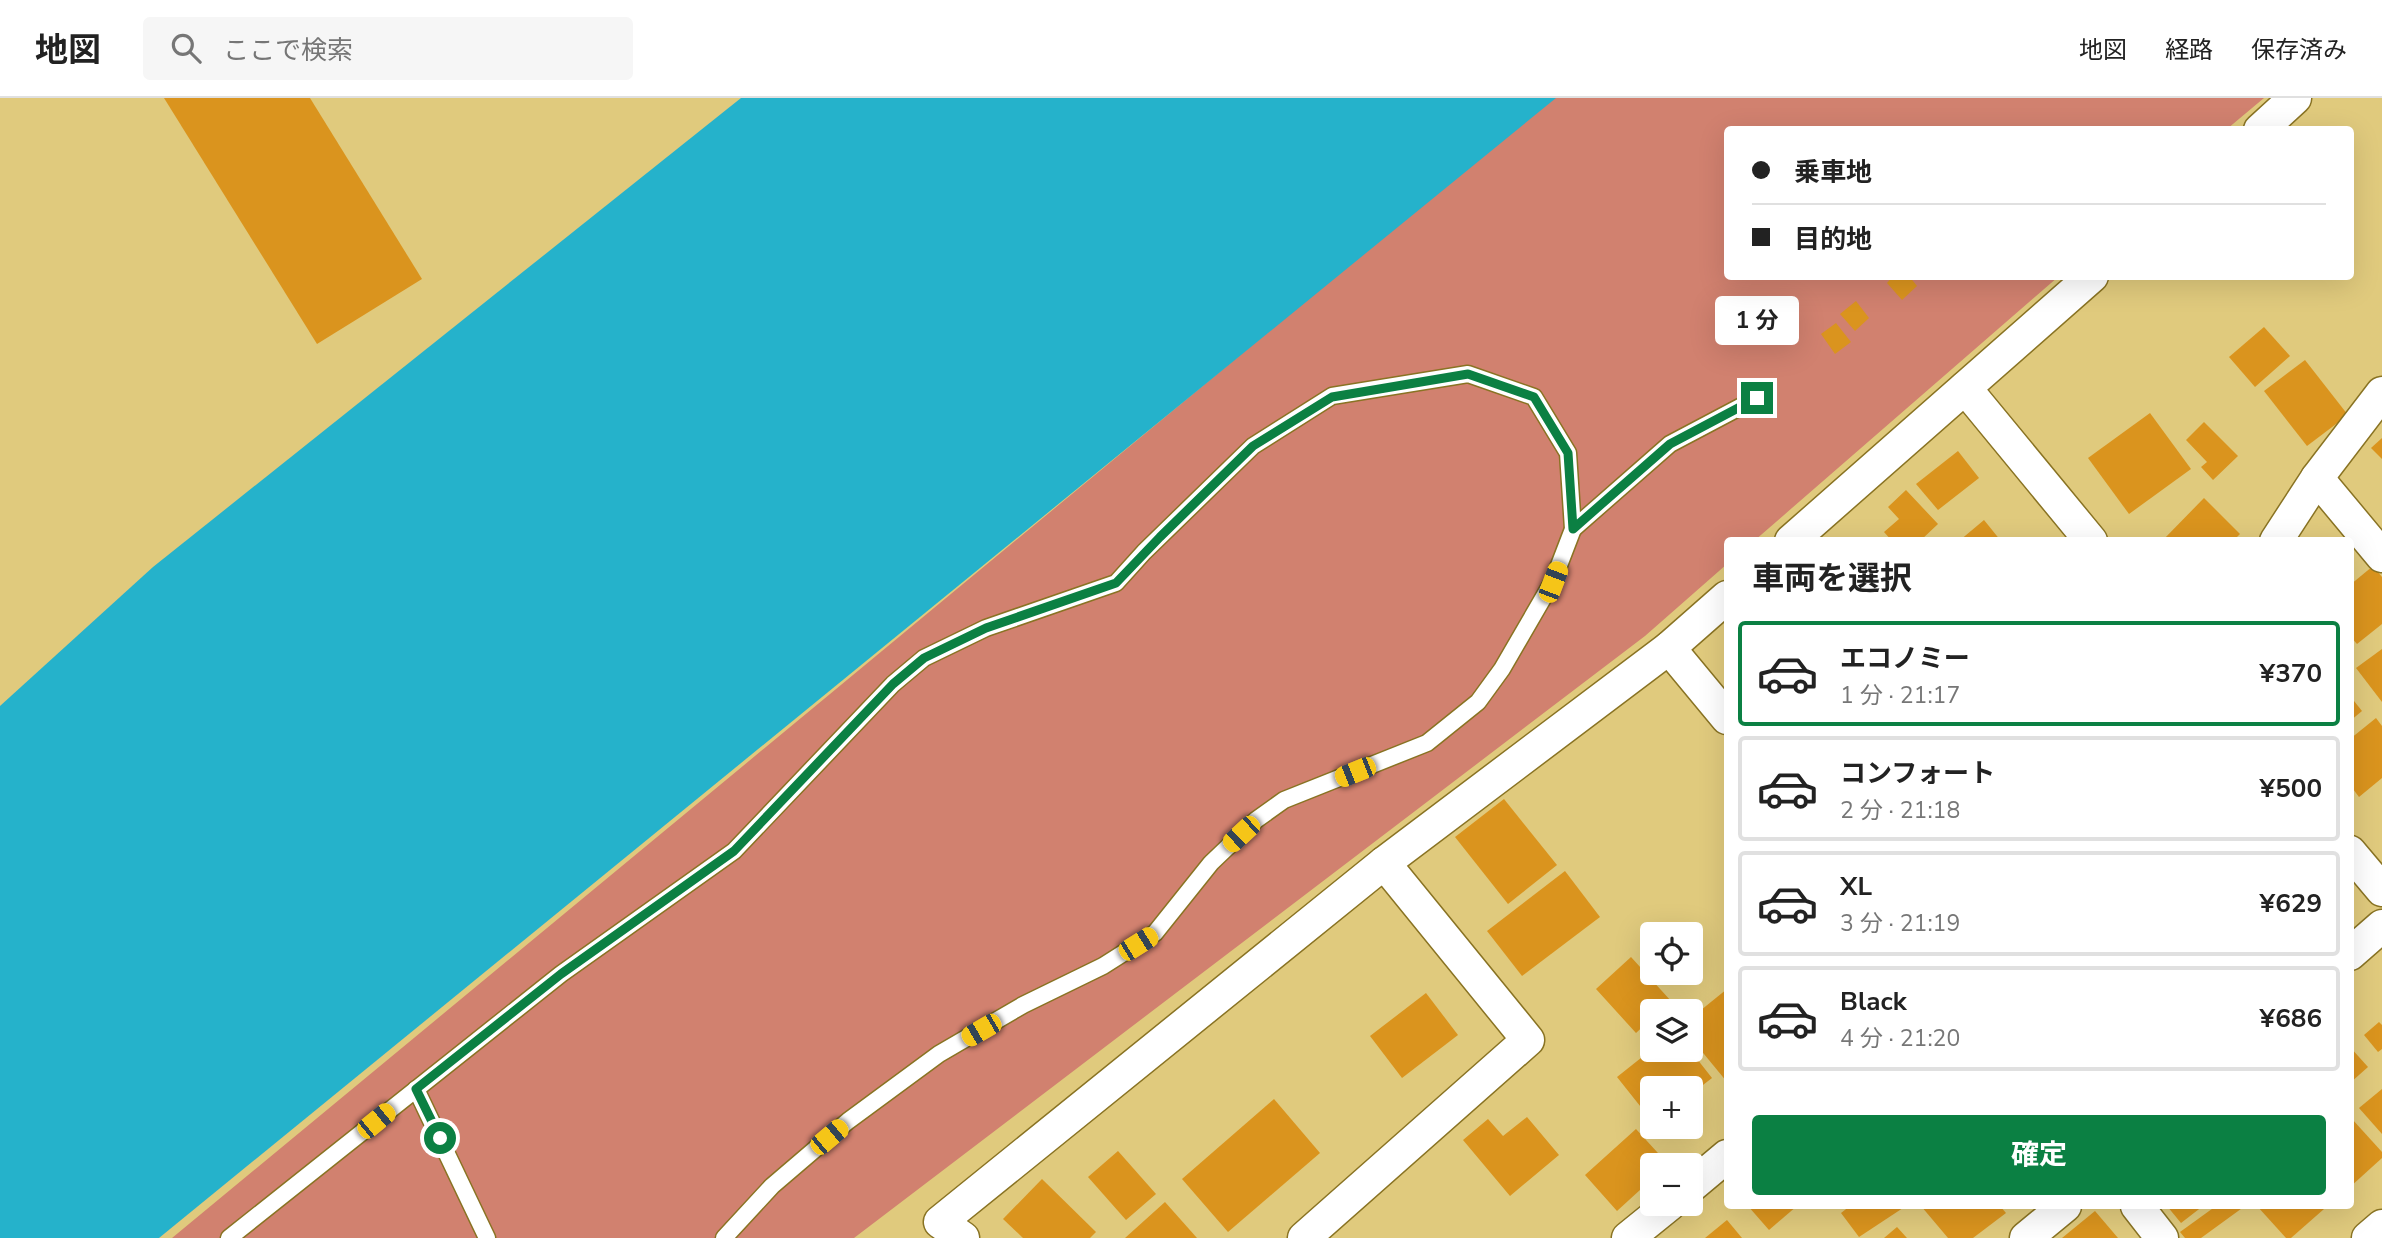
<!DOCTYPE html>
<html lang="ja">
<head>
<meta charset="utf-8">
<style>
  body { margin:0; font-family:"Nunito Sans","Noto Sans JP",sans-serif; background:#f6f6f6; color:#222; height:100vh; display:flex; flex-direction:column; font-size:26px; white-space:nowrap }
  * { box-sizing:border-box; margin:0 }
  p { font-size:23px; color:#767676 }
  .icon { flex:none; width:38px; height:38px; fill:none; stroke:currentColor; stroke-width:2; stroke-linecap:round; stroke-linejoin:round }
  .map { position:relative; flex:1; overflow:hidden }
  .sheet { position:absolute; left:1724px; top:439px; width:630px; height:672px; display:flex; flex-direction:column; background:#fff; border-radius:7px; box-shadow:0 7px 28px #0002 }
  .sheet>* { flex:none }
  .guide { position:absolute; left:1724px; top:28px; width:630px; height:154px; border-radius:7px; box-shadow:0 7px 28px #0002; display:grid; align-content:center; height:154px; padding:0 28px; background:#fff }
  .fabs { position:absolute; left:1640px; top:824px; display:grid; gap:14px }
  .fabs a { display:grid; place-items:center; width:63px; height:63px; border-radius:7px; background:#fff; box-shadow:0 7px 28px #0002; font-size:35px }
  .end { position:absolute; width:32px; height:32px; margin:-16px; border:9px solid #0b8043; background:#fff; box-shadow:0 0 0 4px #fff }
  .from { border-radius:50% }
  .bubble { position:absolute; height:49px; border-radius:7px; background:#fff; box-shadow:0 7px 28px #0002; font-size:23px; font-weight:700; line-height:49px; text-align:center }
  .car { position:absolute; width:21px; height:42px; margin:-21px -10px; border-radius:9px; box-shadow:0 0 5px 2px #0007; background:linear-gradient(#f5c518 24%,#345 0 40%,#f5c518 0 76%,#345 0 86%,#f5c518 0) }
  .guide b { display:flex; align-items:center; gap:24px; height:66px; font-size:26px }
  .guide b+b { border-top:2px solid #e0e0e0 }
  .guide i { width:18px; height:18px; background:#222 }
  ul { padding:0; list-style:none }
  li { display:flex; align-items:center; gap:21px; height:105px; margin:0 14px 10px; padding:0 14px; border:4px solid #e0e0e0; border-radius:7px }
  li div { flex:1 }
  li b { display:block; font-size:26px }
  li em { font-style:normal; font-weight:700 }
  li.current { border-color:#0b8043 }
  li>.icon { width:63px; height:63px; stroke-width:1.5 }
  h2 { padding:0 28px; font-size:32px; line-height:84px }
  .action { display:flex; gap:14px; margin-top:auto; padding:14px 28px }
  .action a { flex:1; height:80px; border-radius:7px; background:#0b8043; color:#fff; font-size:28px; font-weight:700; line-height:80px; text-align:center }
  header { display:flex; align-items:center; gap:42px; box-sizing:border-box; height:98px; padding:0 35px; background:#fff; border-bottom:2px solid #e0e0e0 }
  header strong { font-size:33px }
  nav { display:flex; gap:38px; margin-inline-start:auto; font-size:24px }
  .search { width:490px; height:63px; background:#f6f6f6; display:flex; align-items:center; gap:18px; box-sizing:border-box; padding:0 24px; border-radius:7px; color:#767676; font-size:26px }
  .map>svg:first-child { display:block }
</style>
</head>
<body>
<header>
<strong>地図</strong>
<div class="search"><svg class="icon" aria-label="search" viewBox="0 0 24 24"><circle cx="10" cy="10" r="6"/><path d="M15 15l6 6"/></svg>ここで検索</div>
<nav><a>地図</a><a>経路</a><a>保存済み</a></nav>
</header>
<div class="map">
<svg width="2382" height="1140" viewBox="0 0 2382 1140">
  <rect width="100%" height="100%" fill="#e0ca7d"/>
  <!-- green -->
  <path fill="#d1816f" d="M1551 0H2264L2227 31 1727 32V178L2058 179 1754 443H1727V466L1645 538 854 1140H172Z"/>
  <!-- water -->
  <path fill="#25b2cb" d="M741 0H1556L159 1140H0V608L153 469Z"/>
  <!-- building -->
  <g fill="#da941e">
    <path d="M164 0H310L422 181 317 246Z"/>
    <path d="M1893 178H1909L1917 188 1902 202 1887 185Z"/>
    <path d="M1856 203 1869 220 1855 233 1840 216Z"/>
    <path d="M1836 225 1851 244 1835 256 1821 236Z"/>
    <path d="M2264 229 2290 258 2255 289 2229 259Z"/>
    <path d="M2305 262 2348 317 2307 348 2264 293Z"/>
    <path d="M2150 315 2191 371 2129 416 2088 360Z"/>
    <path d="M2204 324 2238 358 2213 382 2201 369 2207 364 2186 342Z"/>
    <path d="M2382 340V361L2371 350Z"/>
    <path d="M1958 353 1979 380 1938 412 1916 386Z"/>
    <path d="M1906 392 1938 426 1920 443H1892L1884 434 1899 421 1888 409Z"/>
    <path d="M2204 400 2240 436 2233 443H2162Z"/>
    <path d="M1984 422 2001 443H1959Z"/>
    <path d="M2373 468 2382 479V526L2357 546 2350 538V487Z"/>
    <path d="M2382 551V604L2356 570Z"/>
    <path d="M2350 598 2362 613 2350 623Z"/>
    <path d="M2376 620 2382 628V680L2359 699 2350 687V641Z"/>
    <path d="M1504 701 1557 767 1508 806 1455 739Z"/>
    <path d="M1565 773 1600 819 1522 878 1487 833Z"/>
    <path d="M1631 859 1671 903 1659 914H1652V920L1636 935 1596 891Z"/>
    <path d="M1727 891V984L1690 939V921Z"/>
    <path d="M1426 895 1458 937 1402 980 1370 938Z"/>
    <path d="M2379 924 2382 927V951L2378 954 2364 937Z"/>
    <path d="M2350 949 2368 969 2350 985Z"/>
    <path d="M1651 952H1690L1712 980 1690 997V990H1652V1023L1617 979Z"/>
    <path d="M2382 991V1036L2359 1010Z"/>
    <path d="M1274 1001 1320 1055 1228 1134 1182 1081Z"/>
    <path d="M1527 1019 1559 1057 1510 1098 1463 1042 1488 1021 1503 1038Z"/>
    <path d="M2352 1021 2382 1054V1060L2350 1089Z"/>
    <path d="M1636 1031 1668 1066 1652 1068V1081L1617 1113 1585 1077Z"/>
    <path d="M1118 1053 1156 1096 1126 1122 1088 1079Z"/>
    <path d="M1042 1081 1096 1134 1090 1140H1023L1003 1121Z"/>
    <path d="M1165 1104 1197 1140H1125Z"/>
    <path d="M1748 1108H1797L1769 1132Z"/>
    <path d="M1850 1108H1906L1859 1139 1841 1115Z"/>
    <path d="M1921 1108H2000L2006 1115 1973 1140H1948Z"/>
    <path d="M2167 1108H2203L2181 1125Z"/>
    <path d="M2216 1108H2245L2201 1140H2185L2180 1134Z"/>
    <path d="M2257 1108H2322L2324 1111 2291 1140H2286Z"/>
    <path d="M2095 1113 2118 1140H2062Z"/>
    <path d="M1727 1122 1742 1140H1705Z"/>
    <path d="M1897 1129 1907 1140H1884Z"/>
  </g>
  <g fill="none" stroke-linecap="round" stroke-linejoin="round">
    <defs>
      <g id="service">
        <path d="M1573 431 1670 346 1757 300"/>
        <path d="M416 991 487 1140"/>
        <path d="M229 1140 561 876 734 753 893 586 924 560 986 530 1116 485 1144 454 1253 348 1332 298 1468 276 1534 299 1568 355 1573 431 1553 483 1502 571 1478 604 1427 645 1284 702 1256 722 1211 765 1155 835 1103 868 1023 907 939 956 848 1023 772 1088 724 1140"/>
      </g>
      <g id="minor">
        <path d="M2260 32 2295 0"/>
        <path d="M1965 290 2091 443"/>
        <path d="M2317 380 2382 458"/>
        <path d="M1791 443 2092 178"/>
        <path d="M2276 443 2317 380 2382 295"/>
        <path d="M1669 550 1727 620"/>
        <path d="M2350 754 2382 792"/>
        <path d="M2350 856 2382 828"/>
        <path d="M1690 1089 1727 1058"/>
        <path d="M2137 1108 2162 1140"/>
        <path d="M963 1140 940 1124 1384 765 1669 550 1727 499"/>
        <path d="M1304 1140 1528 942 1384 765"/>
        <path d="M1628 1140 1670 1106"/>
        <path d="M2026 1140 2065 1108"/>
        <path d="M2368 1140 2382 1128"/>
      </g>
    </defs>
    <!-- service casing -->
    <use href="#service" stroke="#897323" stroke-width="19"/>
    <!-- minor casing -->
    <use href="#minor" stroke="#897323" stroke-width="35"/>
    <!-- service -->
    <use href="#service" stroke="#fff" stroke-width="16"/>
    <!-- minor -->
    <use href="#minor" stroke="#fff" stroke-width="32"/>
  </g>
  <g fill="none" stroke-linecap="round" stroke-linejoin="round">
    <!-- route -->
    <path stroke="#0b8043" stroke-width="9" d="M440 1040 416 991 561 876 734 753 893 586 924 560 986 530 1116 485 1160 439 1253 348 1332 299 1468 276 1534 299 1568 355 1573 431 1670 346 1757 300"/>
  </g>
</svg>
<div class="fabs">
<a><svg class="icon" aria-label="locate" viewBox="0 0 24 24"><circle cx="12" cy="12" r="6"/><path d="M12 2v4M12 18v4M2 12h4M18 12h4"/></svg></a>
<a><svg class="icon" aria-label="layers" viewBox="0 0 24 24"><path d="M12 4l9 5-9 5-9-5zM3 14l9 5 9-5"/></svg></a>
<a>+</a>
<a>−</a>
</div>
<i class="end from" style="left:440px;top:1040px"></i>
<i class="end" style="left:1757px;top:300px"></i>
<div class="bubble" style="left:1715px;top:198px;width:84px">1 分</div>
<i class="car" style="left:1553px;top:484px;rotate:21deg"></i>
<i class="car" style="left:1355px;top:674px;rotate:248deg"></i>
<i class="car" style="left:1241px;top:736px;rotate:227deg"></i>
<i class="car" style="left:1138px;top:846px;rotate:58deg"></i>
<i class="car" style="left:981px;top:932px;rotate:240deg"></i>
<i class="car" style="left:376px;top:1023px;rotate:51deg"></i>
<i class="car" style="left:829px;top:1039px;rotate:50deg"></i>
<div class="guide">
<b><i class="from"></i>乗車地</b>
<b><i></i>目的地</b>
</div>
<section class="sheet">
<h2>車両を選択</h2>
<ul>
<li class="current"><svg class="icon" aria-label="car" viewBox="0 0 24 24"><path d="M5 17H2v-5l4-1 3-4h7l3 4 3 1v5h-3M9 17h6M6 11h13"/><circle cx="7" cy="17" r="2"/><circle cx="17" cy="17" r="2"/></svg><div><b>エコノミー</b><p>1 分 · 21:17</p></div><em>¥370</em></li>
<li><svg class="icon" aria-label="car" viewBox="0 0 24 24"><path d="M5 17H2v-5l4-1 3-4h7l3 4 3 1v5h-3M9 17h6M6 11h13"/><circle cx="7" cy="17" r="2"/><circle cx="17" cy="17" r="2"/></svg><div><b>コンフォート</b><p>2 分 · 21:18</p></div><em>¥500</em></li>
<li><svg class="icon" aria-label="car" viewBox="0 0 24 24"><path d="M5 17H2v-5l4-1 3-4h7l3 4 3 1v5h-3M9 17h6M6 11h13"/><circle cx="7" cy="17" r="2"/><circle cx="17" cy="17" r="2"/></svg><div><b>XL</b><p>3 分 · 21:19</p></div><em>¥629</em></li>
<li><svg class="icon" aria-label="car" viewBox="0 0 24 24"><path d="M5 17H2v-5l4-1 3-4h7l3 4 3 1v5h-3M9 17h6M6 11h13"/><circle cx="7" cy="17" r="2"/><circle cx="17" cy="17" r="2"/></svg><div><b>Black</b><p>4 分 · 21:20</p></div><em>¥686</em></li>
</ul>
<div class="action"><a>確定</a></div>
</section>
</div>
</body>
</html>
